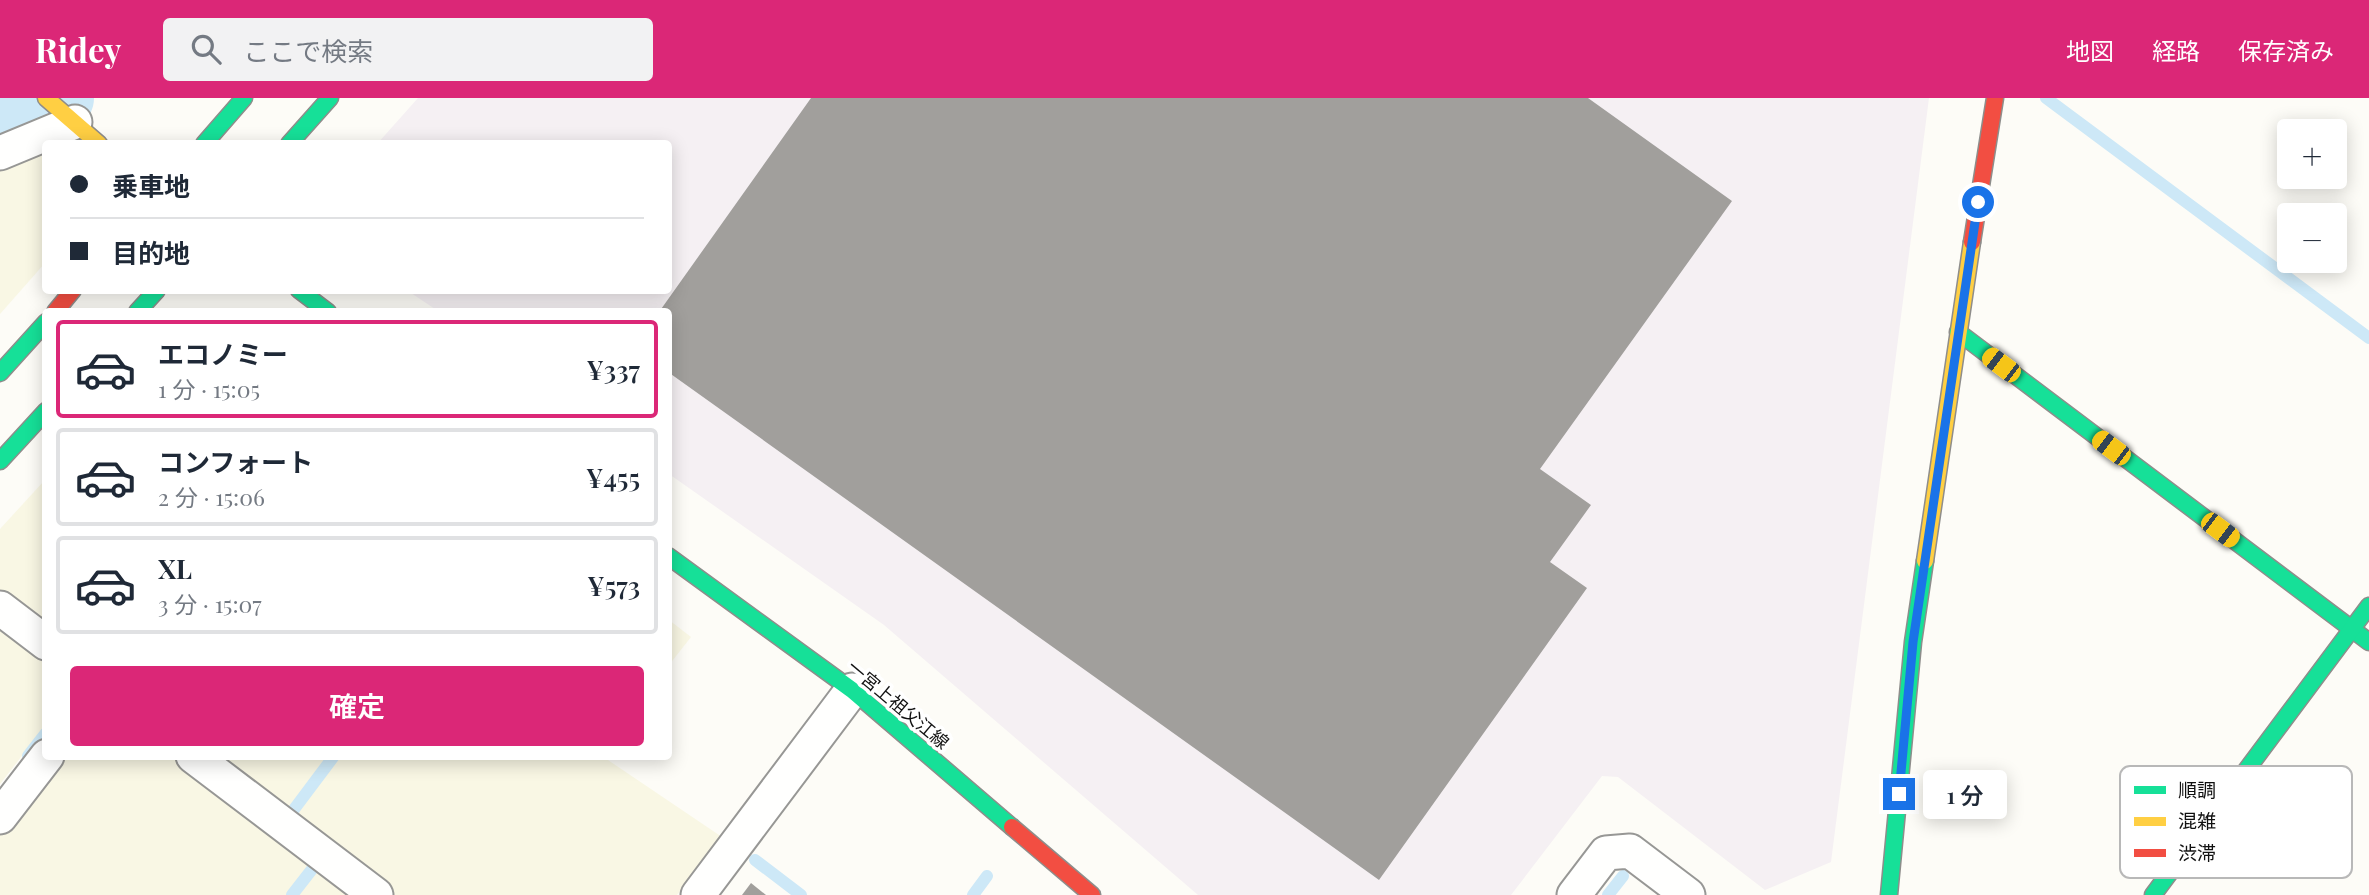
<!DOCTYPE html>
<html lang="ja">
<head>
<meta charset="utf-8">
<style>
  body { margin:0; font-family:"Playfair Display","Noto Sans JP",serif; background:#f2f2f3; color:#1f2937; height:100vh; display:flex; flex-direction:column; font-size:26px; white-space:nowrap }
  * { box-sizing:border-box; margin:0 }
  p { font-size:23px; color:#747a83 }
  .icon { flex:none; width:38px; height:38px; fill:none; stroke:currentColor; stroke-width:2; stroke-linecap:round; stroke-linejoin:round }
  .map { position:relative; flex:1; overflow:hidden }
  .panel { position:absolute; left:42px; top:210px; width:630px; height:452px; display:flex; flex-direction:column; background:#fff; border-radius:7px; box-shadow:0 4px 18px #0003 }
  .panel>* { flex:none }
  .hud { position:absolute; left:42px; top:42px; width:630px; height:154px; border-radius:7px; box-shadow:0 4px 18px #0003; display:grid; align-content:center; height:154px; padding:0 28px; background:#fff }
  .controls { position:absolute; left:2277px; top:21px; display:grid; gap:14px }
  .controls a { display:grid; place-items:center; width:70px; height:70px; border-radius:7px; background:#fff; box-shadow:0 4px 18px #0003; font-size:35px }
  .end { position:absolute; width:32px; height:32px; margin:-16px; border:9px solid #1a73e8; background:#fff; box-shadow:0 0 0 4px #fff }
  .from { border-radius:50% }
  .bubble { position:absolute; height:49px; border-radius:7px; background:#fff; box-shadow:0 4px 18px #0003; font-size:23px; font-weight:600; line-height:49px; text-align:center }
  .car { position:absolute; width:21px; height:42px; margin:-21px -10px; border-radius:9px; box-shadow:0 0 5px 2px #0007; background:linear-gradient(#f5c518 24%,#345 0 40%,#f5c518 0 76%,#345 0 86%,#f5c518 0) }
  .hud b { display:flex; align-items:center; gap:24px; height:66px; font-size:26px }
  .hud b+b { border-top:2px solid #e0e1e3 }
  .hud i { width:18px; height:18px; background:#1f2937 }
  ul { padding:12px 0 0; list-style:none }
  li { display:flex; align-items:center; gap:21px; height:98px; margin:0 14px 10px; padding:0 14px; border:4px solid #e0e1e3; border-radius:7px }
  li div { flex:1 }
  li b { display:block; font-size:26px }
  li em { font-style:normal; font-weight:600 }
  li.active { border-color:#db2777 }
  li>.icon { width:63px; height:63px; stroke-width:1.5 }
  .button { display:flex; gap:14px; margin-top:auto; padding:14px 28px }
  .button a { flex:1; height:80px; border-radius:7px; background:#db2777; color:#fff; font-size:28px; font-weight:600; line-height:80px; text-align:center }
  header { display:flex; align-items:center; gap:42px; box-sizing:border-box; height:98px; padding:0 35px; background:#db2777; color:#fff }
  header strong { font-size:33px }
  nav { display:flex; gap:38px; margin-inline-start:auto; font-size:24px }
  .search { width:490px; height:63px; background:#f2f2f3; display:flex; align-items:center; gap:18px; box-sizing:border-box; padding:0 24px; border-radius:7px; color:#747a83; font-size:26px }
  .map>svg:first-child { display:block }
</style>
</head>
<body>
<header>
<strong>Ridey</strong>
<div class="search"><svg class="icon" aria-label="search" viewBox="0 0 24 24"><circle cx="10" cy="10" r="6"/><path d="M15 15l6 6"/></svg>ここで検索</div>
<nav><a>地図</a><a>経路</a><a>保存済み</a></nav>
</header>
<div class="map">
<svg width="2369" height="797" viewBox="0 0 2369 797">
  <rect width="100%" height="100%" fill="#fdfcf7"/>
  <!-- industrial -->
  <path fill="#f5f0f3" d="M418 0H1929L1831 764 1765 792 1618 679 1602 678 1511 797H1198L884 527 669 376 668 214 438 213 408 193 668 192V46H377Z"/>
  <!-- farmland -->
  <g fill="#f9f7e4">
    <path d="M34 51 45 61V165L0 216V65Z"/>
    <path d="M44 383 45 385V530L0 495V431Z"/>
    <path d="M669 522 691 539 669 567H668Z"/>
    <path d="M0 529 46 563 45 628 0 686Z"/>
    <path d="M60 658H170L311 764 286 797H0V736Z"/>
    <path d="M213 658H330L287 715Z"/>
    <path d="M339 658H602L722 739 677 797H394L293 720Z"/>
    <path d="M319 771 354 797H298Z"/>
  </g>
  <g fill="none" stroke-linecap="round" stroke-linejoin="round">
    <!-- stream -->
    <g stroke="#cde8f7" stroke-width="12">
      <path d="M2046 0 2369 240"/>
      <path d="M28 658 46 635"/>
      <path d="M289 718 334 658"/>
      <path d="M755 762 801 797"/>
      <path d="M292 797 313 770"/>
      <path d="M973 797 987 778"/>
      <path d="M1608 797 1623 778"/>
    </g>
    <!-- river -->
    <path stroke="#cde8f7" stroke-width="70" d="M0 26 36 14 59 0"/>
  </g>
  <!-- building -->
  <g fill="#a19f9c">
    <path d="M811 0H1588L1732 103 1540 371 1591 407 1550 464 1587 490 1379 782 668 274V214H659Z"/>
    <path d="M751 785 766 797H742Z"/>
  </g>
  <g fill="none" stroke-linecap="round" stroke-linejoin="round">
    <defs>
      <g id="street">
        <path d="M0 55 75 24"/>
        <path d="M0 510 46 545"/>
        <path d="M193 658 376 797"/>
        <path d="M0 719 47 658"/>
        <path d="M698 797 852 592"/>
        <path d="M1574 797 1606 755 1630 753 1688 797"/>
      </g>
      <g id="fast">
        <path d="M204 46 244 0"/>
        <path d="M289 46 330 0"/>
        <path d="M299 192 328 214"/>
        <path d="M137 214 157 192"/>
        <path d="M1958 234 2369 544"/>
        <path d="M0 275 46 224"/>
        <path d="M0 363 46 313"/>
        <path d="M668 458 852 592 1012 729"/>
        <path d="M1889 797 1913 544 1925 463"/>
        <path d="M2153 797 2369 508"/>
      </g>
      <g id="slow">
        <path d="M46 0 99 46"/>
        <path d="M1925 463 1972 144"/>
      </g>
      <g id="jam">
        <path d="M1972 144 1995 0"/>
        <path d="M55 214 73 192"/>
        <path d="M1012 729 1092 797"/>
      </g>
    </defs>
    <!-- street casing -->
    <use href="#street" stroke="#979795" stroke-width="37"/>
    <!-- fast casing -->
    <use href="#fast" stroke="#8e8d8b" stroke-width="19"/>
    <!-- slow casing -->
    <use href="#slow" stroke="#8e8d8b" stroke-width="19"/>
    <!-- jam casing -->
    <use href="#jam" stroke="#8e8d8b" stroke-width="19"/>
    <!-- street -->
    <use href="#street" stroke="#fffffe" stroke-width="33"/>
    <!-- fast -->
    <use href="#fast" stroke="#16e098" stroke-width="16"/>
    <!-- slow -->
    <use href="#slow" stroke="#ffcf43" stroke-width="16"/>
    <!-- jam -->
    <use href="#jam" stroke="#f24e42" stroke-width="16"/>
  </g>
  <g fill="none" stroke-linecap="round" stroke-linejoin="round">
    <!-- route -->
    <path stroke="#1a73e8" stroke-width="9" d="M1899 696 1913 544 1978 104"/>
  </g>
  <g text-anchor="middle" stroke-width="7" stroke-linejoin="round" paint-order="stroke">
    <!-- street labels -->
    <g font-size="18" fill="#111" stroke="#fff">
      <text transform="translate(898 607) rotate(40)" y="6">一宮上祖父江線</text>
    </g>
  </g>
  <!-- legend -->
  <rect x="2120" y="668" width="232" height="112" rx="10" fill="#fff" stroke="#b8b8b8" stroke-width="2"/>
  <rect x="2134" y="688" width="32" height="8" fill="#16e098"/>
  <rect x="2134" y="719" width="32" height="9" fill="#ffcf43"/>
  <rect x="2134" y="751" width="32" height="8" fill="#f24e42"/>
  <g font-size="19" fill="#111">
    <text x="2178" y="699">順調</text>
    <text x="2178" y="730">混雑</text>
    <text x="2178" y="762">渋滞</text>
  </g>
</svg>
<div class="controls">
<a>+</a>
<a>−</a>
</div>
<i class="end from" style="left:1978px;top:104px"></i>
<i class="end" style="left:1899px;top:696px"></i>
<div class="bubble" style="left:1923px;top:672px;width:84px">1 分</div>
<i class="car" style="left:2001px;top:267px;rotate:307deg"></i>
<i class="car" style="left:2111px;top:350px;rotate:307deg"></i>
<i class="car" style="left:2220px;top:432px;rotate:127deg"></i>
<div class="hud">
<b><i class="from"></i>乗車地</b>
<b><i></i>目的地</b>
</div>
<section class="panel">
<ul>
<li class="active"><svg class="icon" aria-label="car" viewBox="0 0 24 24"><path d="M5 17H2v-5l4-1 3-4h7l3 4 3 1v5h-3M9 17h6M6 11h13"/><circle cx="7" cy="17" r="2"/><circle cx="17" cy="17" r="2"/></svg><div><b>エコノミー</b><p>1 分 · 15:05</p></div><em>¥337</em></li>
<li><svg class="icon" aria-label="car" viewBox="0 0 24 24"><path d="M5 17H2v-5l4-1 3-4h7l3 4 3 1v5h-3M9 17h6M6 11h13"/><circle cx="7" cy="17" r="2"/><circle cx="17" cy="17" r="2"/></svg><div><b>コンフォート</b><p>2 分 · 15:06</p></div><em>¥455</em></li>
<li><svg class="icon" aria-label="car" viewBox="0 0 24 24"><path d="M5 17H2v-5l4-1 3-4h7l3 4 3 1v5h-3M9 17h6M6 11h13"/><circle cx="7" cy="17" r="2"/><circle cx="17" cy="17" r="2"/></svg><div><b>XL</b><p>3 分 · 15:07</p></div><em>¥573</em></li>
</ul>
<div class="button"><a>確定</a></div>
</section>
</div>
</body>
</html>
